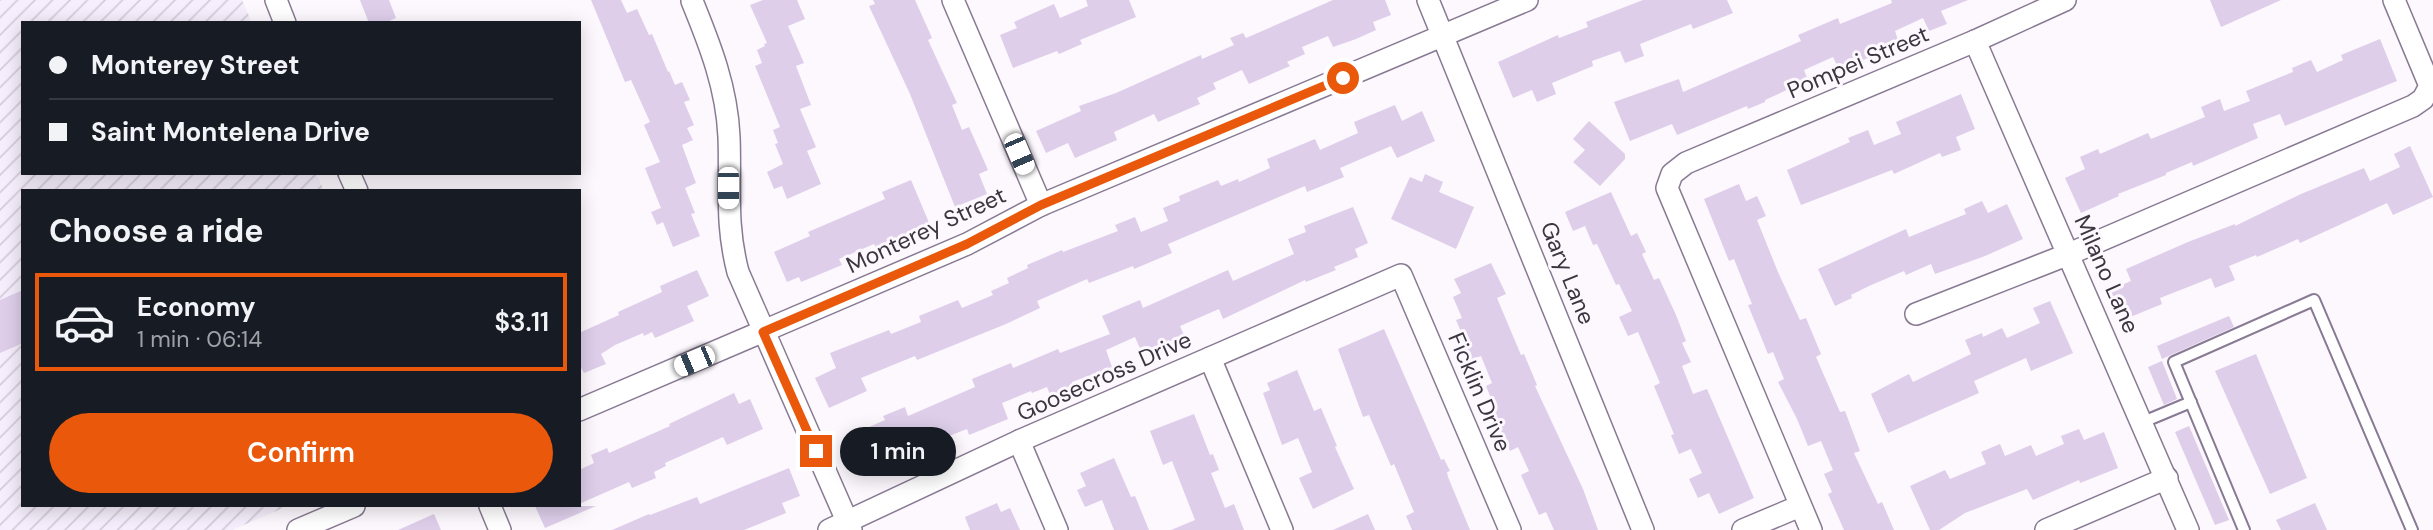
<!DOCTYPE html>
<html lang="en">
<head>
<meta charset="utf-8">
<style>
  body { margin:0; font-family:"DM Sans",sans-serif; background:#242831; color:#f1f3f6; height:100vh; display:flex; flex-direction:column; font-size:26px; white-space:nowrap }
  * { box-sizing:border-box; margin:0 }
  p { font-size:23px; color:#9ea1a6 }
  .icon { flex:none; width:38px; height:38px; fill:none; stroke:currentColor; stroke-width:2; stroke-linecap:round; stroke-linejoin:round }
  .map { position:relative; flex:1; overflow:hidden }
  .panel { position:absolute; left:21px; top:189px; width:560px; height:318px; display:flex; flex-direction:column; background:#171b24; border-radius:0px; box-shadow:0 4px 18px #0003 }
  .panel>* { flex:none }
  .hud { position:absolute; left:21px; top:21px; width:560px; height:154px; border-radius:0px; box-shadow:0 4px 18px #0003; display:grid; align-content:center; height:154px; padding:0 28px; background:#171b24 }
  .end { position:absolute; width:32px; height:32px; margin:-16px; border:9px solid #ea580c; background:#fff; box-shadow:0 0 0 4px #fff }
  .from { border-radius:50% }
  .bubble { position:absolute; height:49px; border-radius:24px; background:#171b24; box-shadow:0 4px 18px #0003; font-size:23px; font-weight:600; line-height:49px; text-align:center }
  .car { position:absolute; width:21px; height:42px; margin:-21px -10px; border-radius:9px; box-shadow:0 0 5px 2px #0007; background:linear-gradient(#fff 24%,#345 0 40%,#fff 0 76%,#345 0 86%,#fff 0) }
  .hud b { display:flex; align-items:center; gap:24px; height:66px; font-size:26px }
  .hud b+b { border-top:2px solid #363941 }
  .hud i { width:18px; height:18px; background:#f1f3f6 }
  ul { padding:0; list-style:none }
  li { display:flex; align-items:center; gap:21px; height:98px; margin:0 14px 10px; padding:0 14px; border:4px solid transparent; border-radius:0px }
  li div { flex:1 }
  li b { display:block; font-size:26px }
  li em { font-style:normal; font-weight:600 }
  li.current { border-color:#ea580c }
  li>.icon { width:63px; height:63px; stroke-width:1.5 }
  h2 { padding:0 28px; font-size:32px; line-height:84px }
  .primary-button { display:flex; gap:14px; margin-top:auto; padding:14px 28px }
  .primary-button a { flex:1; height:80px; border-radius:42px; background:#ea580c; color:#fff; font-size:28px; font-weight:600; line-height:80px; text-align:center }
  .map>svg:first-child { display:block }
</style>
</head>
<body>
<div class="map">
<svg width="2433" height="530" viewBox="0 0 2433 530">
  <defs>
    <pattern id="industrial-furrows" width="10" height="10" patternUnits="userSpaceOnUse" patternTransform="scale(1.75)"><rect width="10" height="10" fill="#f6eefc"/><path d="M-1 1l2-2M0 10L10 0M9 11l2-2" fill="none" stroke="#d4cdd9"/></pattern>
  </defs>
  <rect width="100%" height="100%" fill="#fcf8fe"/>
  <!-- industrial -->
  <path fill="url(#industrial-furrows)" d="M0 0H242L252 23H23V173H316L324 191H23V506H288L232 530H0Z"/>
  <!-- building -->
  <g fill="#deceea">
    <path d="M360 0H389L396 18 385 23H369Z"/>
    <path d="M591 0H621L627 13 637 9 649 35 652 34 668 72 669 71 675 85 682 82 690 100 684 102 694 125 687 128 693 140 682 145 696 183 685 188 695 213 691 214 700 236 673 247 663 222 657 225 651 212 661 208 645 168 660 162 644 125 650 122 631 80 625 82Z"/>
    <path d="M763 0H797L805 19 788 26 804 63 796 66 811 105 800 109 816 147 807 151 821 184 787 199 782 186 774 189 767 172 783 164 775 144 778 143 773 130 780 127 755 66 762 63 757 50 765 46 764 44 767 43 750 5Z"/>
    <path d="M873 0H915L932 38 928 40 957 103 952 105 962 130 969 127 988 170 979 174 987 194 955 207 910 94 869 6 875 4Z"/>
    <path d="M1086 0H1129L1136 17 1080 40 1082 44 1059 54 1057 51 1013 68 1000 35 1017 28 1014 22 1054 4 1060 18 1088 6Z"/>
    <path d="M1333 0H1385L1391 15 1373 22 1376 30 1356 39 1333 47 1328 36 1302 47 1305 54 1287 62 1290 66 1249 84 1242 70 1213 83 1216 89 1197 98 1200 104 1158 122 1154 114 1114 132 1117 140 1075 158 1068 143 1046 153 1036 131 1081 111 1079 106 1116 93 1201 55 1202 59 1234 45 1230 38 1243 33 1246 38Z"/>
    <path d="M1643 0H1727L1733 13 1693 29 1691 24 1640 44 1644 56 1625 63 1620 51 1592 61 1593 66 1552 83 1556 94 1537 102 1532 90 1513 98 1498 62 1558 35 1559 38 1588 27 1586 22Z"/>
    <path d="M1891 0H1968L1941 11 1947 24 1929 31 1923 18 1895 31 1898 40 1880 48 1882 52 1839 70 1833 57 1804 70 1807 78 1788 86 1789 89 1765 100V102L1748 109 1747 106 1677 135 1672 124 1630 141 1614 102 1679 79 1683 92 1801 41 1798 35 1838 18 1840 24 1892 3Z"/>
    <path d="M2210 0H2281L2221 27Z"/>
    <path d="M2380 39 2397 81 2285 126 2280 114 2253 124 2258 138 2193 166 2192 162 2166 173V175L2118 194 2119 196 2081 213 2065 178 2085 169 2080 157 2098 149 2100 154 2148 133 2151 139 2205 117 2201 107 2220 99 2224 111 2250 101 2246 91 2293 72 2292 68 2311 60 2317 72 2343 60 2341 55Z"/>
    <path d="M1961 94 1975 129 1956 137 1961 150 1942 157 1940 153 1894 174 1892 170 1801 205 1787 170 1850 142 1848 138 1868 130 1874 145 1901 134 1896 122Z"/>
    <path d="M1395 105 1402 121 1422 111 1435 141 1397 158 1391 146 1340 168 1344 177 1307 192 1305 186 1168 244 1172 253 1134 269 1133 266 1089 283 1087 279 1037 301 1040 308 1006 324 917 360 915 356 861 378 867 391 829 408 815 378 836 368 830 353 889 330 891 334 921 322 919 316 958 300 962 308 993 295 991 291 1009 283 1007 278 1028 268 1027 265 1062 250 1063 252 1118 231 1115 225 1135 217 1141 232 1168 221 1163 208 1180 201 1179 196 1218 180 1221 186 1238 179 1239 182 1270 168 1267 159 1315 139 1320 150 1358 133 1354 122Z"/>
    <path d="M1589 121 1625 154V159L1600 186 1573 162 1585 150 1573 139Z"/>
    <path d="M2410 146 2433 197 2393 215 2387 203 2300 243 2298 239 2257 257 2256 255 2229 266 2235 280 2215 288 2211 278 2160 298 2162 304 2123 320 2110 290 2131 281 2126 269 2188 242 2235 224V226L2301 194 2364 168 2370 181 2400 167 2394 154Z"/>
    <path d="M1425 174 1443 182 1439 192 1474 207 1456 249 1391 219 1410 177 1422 182Z"/>
    <path d="M911 180 930 225 894 240 896 243 877 250 874 244 839 259 842 265 801 282 799 277 787 282 774 252 810 236 808 232 885 199 882 192Z"/>
    <path d="M1739 184 1746 201 1757 196 1766 216 1757 220 1778 272 1800 320 1806 318 1821 354 1816 357 1840 412 1845 411 1860 451 1854 453 1878 504 1882 502 1894 530H1844L1828 494 1832 492 1824 474 1833 470 1821 441 1808 446 1797 419 1778 382 1784 379 1773 352 1768 354 1748 305 1752 304 1734 259 1729 261 1704 199Z"/>
    <path d="M1611 192 1631 236 1637 233 1646 252 1642 254 1654 280 1659 278 1676 315 1686 341 1682 343 1691 362 1682 366 1693 394 1707 389 1754 498 1719 514 1709 493 1698 498 1689 479 1702 473 1691 449 1679 454 1671 435 1674 434 1654 386 1660 383 1638 332 1628 336 1619 317 1632 311 1619 284 1616 285 1597 244 1593 245 1585 226 1573 231 1565 212Z"/>
    <path d="M1982 201 1988 213 2007 204 2023 239 1985 256 1935 274 1931 264 1906 275 1904 271 1869 286 1851 295 1852 298 1835 306 1818 269 1906 229 1909 237 1966 214 1964 209Z"/>
    <path d="M1353 207 1368 243 1355 249 1358 257 1334 267 1336 270 1306 282 1305 280 1223 319 1219 309 1180 326 1184 335 1142 353 1135 337 1106 350 1112 367 1072 382 1074 388 1051 397 1047 387 1032 393 1031 391 1002 403 1008 419 969 435 967 429 949 436 947 433 921 444 925 454 878 475 873 465 858 472 846 447 855 443 851 435 885 420 883 416 905 407 908 416 975 387 972 379 1011 363 1013 368 1058 349 1060 353 1110 334 1102 316 1140 300 1143 308 1228 270 1233 281 1294 254 1288 239 1306 232 1304 226Z"/>
    <path d="M1491 263 1506 294 1497 298 1521 355 1524 354 1537 385 1535 386 1583 489 1598 530H1554L1546 512 1539 515 1521 475 1529 471 1518 447 1510 451 1493 412 1496 411 1486 386 1492 383 1481 356 1470 360 1459 335 1462 334 1456 320 1462 318 1453 297 1461 293 1454 279Z"/>
    <path d="M697 270 709 296 687 306 694 321 655 338 652 332 644 336 643 333 615 345 601 354 606 364 584 373 579 364V333L619 315 618 312 662 292 660 286Z"/>
    <path d="M23 290V343L0 353V300Z"/>
    <path d="M2050 301 2073 353 2031 371 2026 358 1974 381 1979 393 1888 433 1871 394 1909 374 1913 382 1971 354 1965 340 1982 333 1983 337 2002 328 2007 338 2040 323 2033 308Z"/>
    <path d="M2229 316 2234 327 2162 359 2157 346Z"/>
    <path d="M1384 329 1441 460 1444 459 1450 471 1447 472 1448 477 1470 530H1412L1406 516 1414 512 1394 464 1391 466 1369 415 1363 417 1338 349Z"/>
    <path d="M2256 354 2307 478 2270 494 2215 371Z"/>
    <path d="M2162 361 2177 399 2164 405 2148 367Z"/>
    <path d="M1297 370 1314 411 1321 408 1337 446 1335 447 1354 489 1313 509 1299 478 1312 472 1298 438 1282 445 1263 393 1270 390 1267 383Z"/>
    <path d="M734 393 739 404 750 399 763 429 727 445 723 437 665 463 666 466 654 472 656 478 632 488 629 482 579 504V470L594 463 591 455 607 448 609 453 670 426 669 424Z"/>
    <path d="M1194 414 1210 455 1213 454 1219 470 1211 473 1225 508 1234 504 1244 530H1171L1195 520 1172 461 1163 465 1150 431Z"/>
    <path d="M2189 426 2229 520 2215 525 2175 432Z"/>
    <path d="M2079 429 2084 440 2104 432 2118 468 2080 483 2079 480 2033 500 2027 489 1965 513 1939 530H1930L1910 486 1945 470 1950 479 1986 464 1981 452 2000 444 2005 456 2031 445 2036 456 2064 444 2061 436Z"/>
    <path d="M1114 458 1131 497 1135 496 1149 530H1114L1102 500 1085 507 1077 490 1086 486 1080 473Z"/>
    <path d="M789 468 800 496 782 503 786 513 744 530H612L649 514 650 515 697 497 700 504Z"/>
    <path d="M997 503 1001 512 1010 508 1020 530H970L965 517Z"/>
    <path d="M2315 503 2327 530H2281L2276 520Z"/>
    <path d="M535 506H596L545 528Z"/>
    <path d="M434 514 441 530H398Z"/>
    <path d="M1368 514 1375 530H1333Z"/>
  </g>
  <g fill="none" stroke-linecap="round" stroke-linejoin="round">
    <defs>
      <g id="lane">
        <path d="M2143 422 2191 402"/>
        <path d="M2244 530 2174 362 2314 300 2412 530"/>
      </g>
      <g id="street">
        <path d="M276 0 285 23"/>
        <path d="M953 0 1041 205"/>
        <path d="M1428 0 1643 530"/>
        <path d="M692 1C710 45 727 88 729 137 731 187 725 222 738 272L851 530"/>
        <path d="M1975 41 2188 530"/>
        <path d="M349 173 357 191"/>
        <path d="M1916 314 2069 254 2413 106 2423 99 2430 86 2394 0"/>
        <path d="M1210 358 1282 530"/>
        <path d="M579 410 967 244 1041 205 1527 0"/>
        <path d="M1019 441 1057 530"/>
        <path d="M490 506 500 530"/>
        <path d="M298 530 354 506"/>
        <path d="M829 530 1019 441 1401 275 1510 530"/>
        <path d="M1743 530 1800 506"/>
        <path d="M1811 530 1667 188 1672 174 1686 163 1975 41 2065 0"/>
        <path d="M2046 530 2167 478"/>
      </g>
    </defs>
    <!-- lane casing -->
    <use href="#lane" stroke="#897a93" stroke-width="14"/>
    <!-- street casing -->
    <use href="#street" stroke="#897a93" stroke-width="24"/>
    <!-- lane -->
    <use href="#lane" stroke="#fff" stroke-width="10"/>
    <!-- street -->
    <use href="#street" stroke="#fff" stroke-width="21"/>
  </g>
  <g fill="none" stroke-linecap="round" stroke-linejoin="round">
    <!-- route -->
    <path stroke="#ea580c" stroke-width="9" d="M816 451 763 332 967 244 1041 205 1343 78"/>
  </g>
  <g text-anchor="middle" stroke-width="6" stroke-linejoin="round" paint-order="stroke">
    <!-- street labels -->
    <g font-size="23" fill="#3c3540" stroke="#fcf8fe">
      <text transform="translate(1858 62) rotate(-23)" y="8">Pompei Street</text>
      <text transform="translate(926 230) rotate(-25)" y="8">Monterey Street</text>
      <text transform="translate(1568 273) rotate(68)" y="8">Gary Lane</text>
      <text transform="translate(2107 274) rotate(66)" y="8">Milano Lane</text>
      <text transform="translate(1104 376) rotate(-24)" y="8">Goosecross Drive</text>
      <text transform="translate(1480 392) rotate(67)" y="8">Ficklin Drive</text>
    </g>
  </g>
</svg>
<i class="end from" style="left:1343px;top:78px"></i>
<i class="end" style="left:816px;top:451px"></i>
<div class="bubble" style="left:840px;top:427px;width:116px">1 min</div>
<i class="car" style="left:1019px;top:154px;rotate:157deg"></i>
<i class="car" style="left:728px;top:188px;rotate:180deg"></i>
<i class="car" style="left:694px;top:361px;rotate:247deg"></i>
<div class="hud">
<b><i class="from"></i>Monterey Street</b>
<b><i></i>Saint Montelena Drive</b>
</div>
<section class="panel">
<h2>Choose a ride</h2>
<ul>
<li class="current"><svg class="icon" aria-label="car" viewBox="0 0 24 24"><path d="M5 17H2v-5l4-1 3-4h7l3 4 3 1v5h-3M9 17h6M6 11h13"/><circle cx="7" cy="17" r="2"/><circle cx="17" cy="17" r="2"/></svg><div><b>Economy</b><p>1 min · 06:14</p></div><em>$3.11</em></li>
</ul>
<div class="primary-button"><a>Confirm</a></div>
</section>
</div>
</body>
</html>
